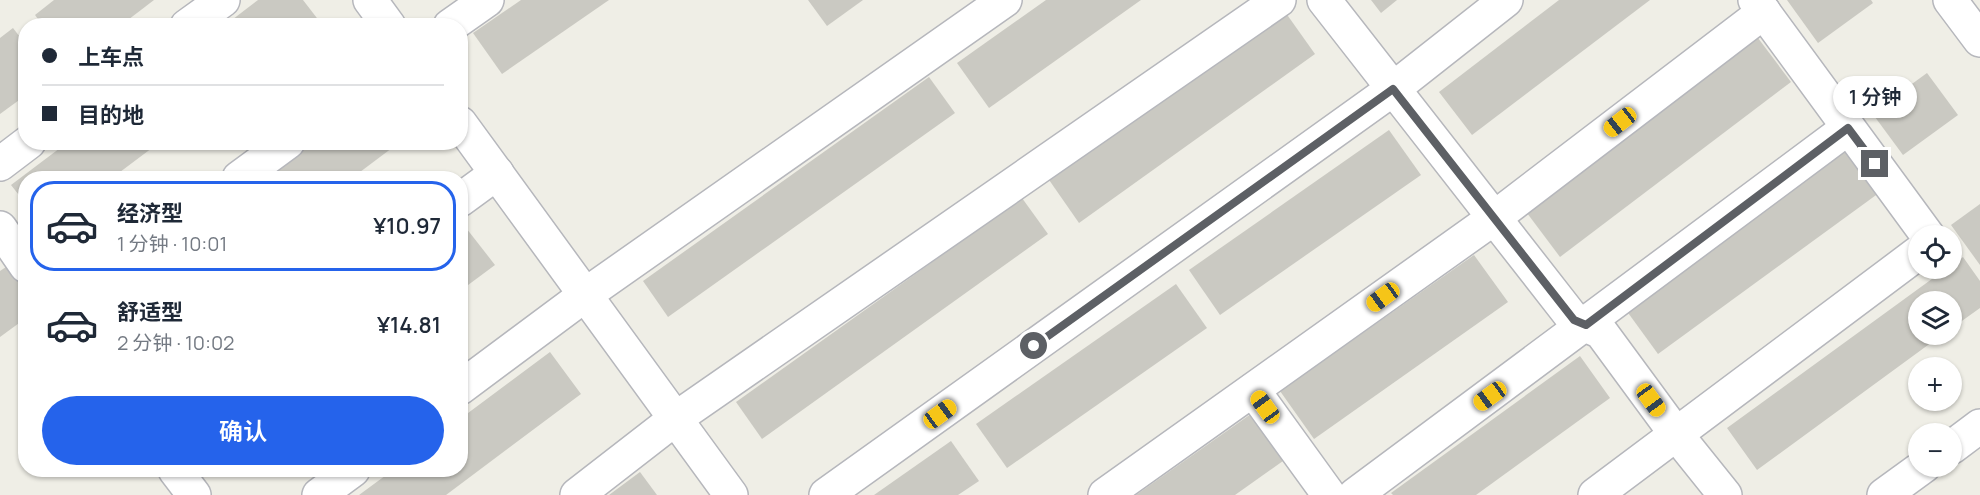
<!DOCTYPE html>
<html lang="zh">
<head>
<meta charset="utf-8">
<style>
  body { margin:0; font-family:Manrope,"Noto Sans SC",sans-serif; background:#f6f6f7; color:#1f2937; height:100vh; display:flex; flex-direction:column; font-size:22px; white-space:nowrap }
  * { box-sizing:border-box; margin:0 }
  p { font-size:20px; color:#747a83 }
  .icon { flex:none; width:33px; height:33px; fill:none; stroke:currentColor; stroke-width:2; stroke-linecap:round; stroke-linejoin:round }
  .map { position:relative; flex:1; overflow:hidden }
  .drawer { position:absolute; left:18px; top:171px; width:450px; height:306px; display:flex; flex-direction:column; background:#fff; border-radius:24px; box-shadow:0 2px 4px #0004 }
  .drawer>* { flex:none }
  .banner { position:absolute; left:18px; top:18px; width:450px; height:132px; border-radius:24px; box-shadow:0 2px 4px #0004; display:grid; align-content:center; height:132px; padding:0 24px; background:#fff }
  .tools { position:absolute; left:1908px; top:225px; display:grid; gap:12px }
  .tools a { display:grid; place-items:center; width:54px; height:54px; border-radius:50%; background:#fff; box-shadow:0 2px 4px #0004; font-size:30px }
  .end { position:absolute; width:27px; height:27px; margin:-14px; border:8px solid #5d6065; background:#fff; box-shadow:0 0 0 3px #fff }
  .from { border-radius:50% }
  .bubble { position:absolute; height:42px; border-radius:21px; background:#fff; box-shadow:0 2px 4px #0004; font-size:20px; font-weight:600; line-height:42px; text-align:center }
  .car { position:absolute; width:18px; height:36px; margin:-18px -9px; border-radius:8px; box-shadow:0 0 4px 2px #0007; background:linear-gradient(#f5c518 24%,#345 0 40%,#f5c518 0 76%,#345 0 86%,#f5c518 0) }
  .banner b { display:flex; align-items:center; gap:21px; height:57px; font-size:22px }
  .banner b+b { border-top:2px solid #e0e1e3 }
  .banner i { width:15px; height:15px; background:#1f2937 }
  ul { padding:10px 0 0; list-style:none }
  li { display:flex; align-items:center; gap:18px; height:90px; margin:0 12px 9px; padding:0 12px; border:3px solid transparent; border-radius:24px }
  li div { flex:1 }
  li b { display:block; font-size:22px }
  li em { font-style:normal; font-weight:600 }
  li.active { border-color:#2563eb }
  li>.icon { width:54px; height:54px; stroke-width:1.5 }
  .cta { display:flex; gap:12px; margin-top:auto; padding:12px 24px }
  .cta a { flex:1; height:69px; border-radius:36px; background:#2563eb; color:#fff; font-size:24px; font-weight:600; line-height:69px; text-align:center }
  .map>svg:first-child { display:block }
</style>
</head>
<body>
<div class="map">
<svg width="1980" height="495" viewBox="0 0 1980 495">
  <rect width="100%" height="100%" fill="#efeee6"/>
  <!-- building -->
  <g fill="#cac9c2">
    <path d="M54 0H154L120 26H43L35 15Z"/>
    <path d="M258 0H303L320 22 316 26H224Z"/>
    <path d="M521 0H609L502 74 473 33Z"/>
    <path d="M808 0H863L827 26Z"/>
    <path d="M1046 0H1141L989 108 957 63Z"/>
    <path d="M1371 0H1397L1381 13Z"/>
    <path d="M1559 0H1650L1472 135 1439 92Z"/>
    <path d="M1787 0H1871L1873 3 1818 43Z"/>
    <path d="M1283 9 1315 54 1079 223 1047 177Z"/>
    <path d="M13 28 26 45V95L0 114V38Z"/>
    <path d="M1758 38 1791 82 1560 257 1527 213Z"/>
    <path d="M1927 73 1958 115 1903 155 1872 113Z"/>
    <path d="M929 77 955 113 668 317 643 281Z"/>
    <path d="M1389 130 1421 175 1220 315 1189 270Z"/>
    <path d="M68 142H160L112 178H26V204L11 185Z"/>
    <path d="M313 142H400L352 178H265Z"/>
    <path d="M1852 146 1883 190 1658 354 1626 310Z"/>
    <path d="M1022 198 1048 234 762 439 736 402Z"/>
    <path d="M1980 204V265L1951 225Z"/>
    <path d="M463 224 495 265 460 291V226Z"/>
    <path d="M1474 255 1508 302 1314 439 1280 391Z"/>
    <path d="M1963 257 1980 281V308L1952 328V302H1918V334H1943L1757 470 1727 428 1947 268H1952V265Z"/>
    <path d="M12 263 26 281V318L0 337V271Z"/>
    <path d="M1176 284 1207 328 1007 468 976 424Z"/>
    <path d="M550 352 581 394 446 495H359L393 470H460V419Z"/>
    <path d="M1580 356 1610 398 1476 495H1393L1391 493Z"/>
    <path d="M1258 409 1290 456 1235 495H1136Z"/>
    <path d="M951 441 979 481 958 495H874Z"/>
    <path d="M640 472 657 495H609Z"/>
  </g>
  <g fill="none" stroke-linecap="round" stroke-linejoin="round">
    <defs>
      <g id="minor">
        <path d="M370 0 389 26"/>
        <path d="M1324 0 1574 320 1601 332 1676 434 1725 495"/>
        <path d="M1755 0 1928 236"/>
        <path d="M1950 0 1980 40"/>
        <path d="M187 26 223 0"/>
        <path d="M450 26 487 0"/>
        <path d="M460 123 731 495"/>
        <path d="M0 164 29 142"/>
        <path d="M239 178 288 142"/>
        <path d="M460 200 497 173"/>
        <path d="M0 228 26 266"/>
        <path d="M460 388 585 295 1005 0"/>
        <path d="M1253 390 1329 495"/>
        <path d="M1952 447 1980 426"/>
        <path d="M175 470 194 495"/>
        <path d="M319 495 353 470"/>
        <path d="M577 495 675 419 1279 0"/>
        <path d="M826 495 1393 89 1506 0"/>
        <path d="M1105 495 1494 218 1764 12"/>
        <path d="M1355 495 1848 128"/>
        <path d="M1595 495 1918 253"/>
        <path d="M1884 495 1924 466"/>
      </g>
    </defs>
    <!-- minor casing -->
    <use href="#minor" stroke="#b6b7bc" stroke-width="36"/>
    <!-- minor -->
    <use href="#minor" stroke="#fff" stroke-width="33"/>
  </g>
  <g fill="none" stroke-linecap="round" stroke-linejoin="round">
    <!-- route -->
    <path stroke="#5d6065" stroke-width="8" d="M1034 346 1393 89 1574 320 1586 325 1848 128 1875 164"/>
  </g>
</svg>
<div class="tools">
<a><svg class="icon" aria-label="locate" viewBox="0 0 24 24"><circle cx="12" cy="12" r="6"/><path d="M12 2v4M12 18v4M2 12h4M18 12h4"/></svg></a>
<a><svg class="icon" aria-label="layers" viewBox="0 0 24 24"><path d="M12 4l9 5-9 5-9-5zM3 14l9 5 9-5"/></svg></a>
<a>+</a>
<a>−</a>
</div>
<i class="end from" style="left:1034px;top:346px"></i>
<i class="end" style="left:1875px;top:164px"></i>
<div class="bubble" style="left:1833px;top:76px;width:84px">1 分钟</div>
<i class="car" style="left:1620px;top:122px;rotate:232deg"></i>
<i class="car" style="left:1383px;top:297px;rotate:234deg"></i>
<i class="car" style="left:1490px;top:396px;rotate:234deg"></i>
<i class="car" style="left:1651px;top:400px;rotate:144deg"></i>
<i class="car" style="left:1265px;top:407px;rotate:324deg"></i>
<i class="car" style="left:940px;top:414px;rotate:54deg"></i>
<div class="banner">
<b><i class="from"></i>上车点</b>
<b><i></i>目的地</b>
</div>
<section class="drawer">
<ul>
<li class="active"><svg class="icon" aria-label="car" viewBox="0 0 24 24"><path d="M5 17H2v-5l4-1 3-4h7l3 4 3 1v5h-3M9 17h6M6 11h13"/><circle cx="7" cy="17" r="2"/><circle cx="17" cy="17" r="2"/></svg><div><b>经济型</b><p>1 分钟 · 10:01</p></div><em>¥10.97</em></li>
<li><svg class="icon" aria-label="car" viewBox="0 0 24 24"><path d="M5 17H2v-5l4-1 3-4h7l3 4 3 1v5h-3M9 17h6M6 11h13"/><circle cx="7" cy="17" r="2"/><circle cx="17" cy="17" r="2"/></svg><div><b>舒适型</b><p>2 分钟 · 10:02</p></div><em>¥14.81</em></li>
</ul>
<div class="cta"><a>确认</a></div>
</section>
</div>
</body>
</html>
